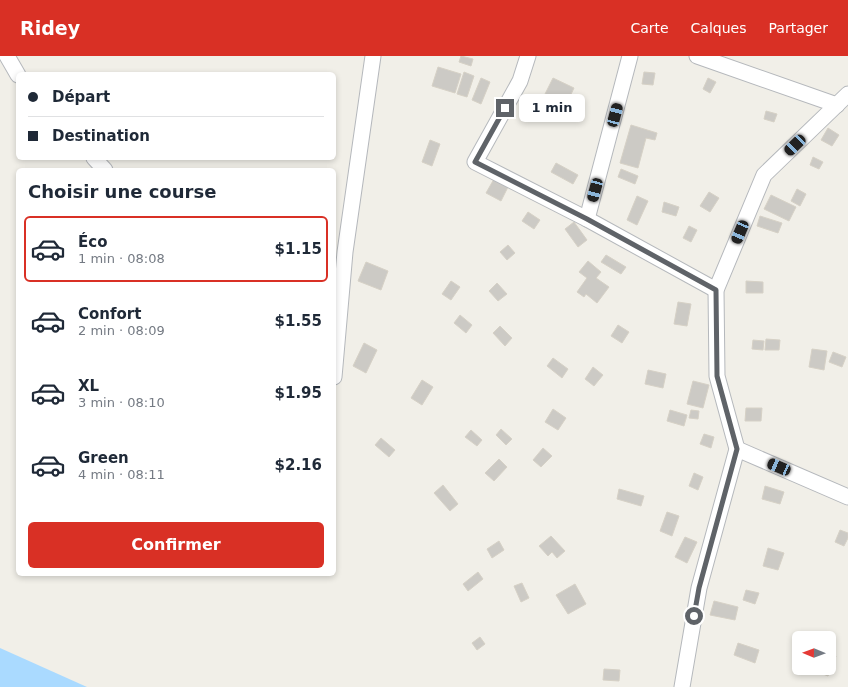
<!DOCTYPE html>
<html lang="fr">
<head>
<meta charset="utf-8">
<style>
  body { margin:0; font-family:"DejaVu Sans",sans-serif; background:#f6f6f7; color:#1f2937; height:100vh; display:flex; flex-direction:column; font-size:15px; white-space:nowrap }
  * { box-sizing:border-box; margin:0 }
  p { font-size:13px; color:#747a83 }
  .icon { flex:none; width:22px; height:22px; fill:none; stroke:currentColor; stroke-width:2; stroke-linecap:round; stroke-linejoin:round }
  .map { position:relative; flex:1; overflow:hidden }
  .sheet { position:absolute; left:16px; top:112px; width:320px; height:408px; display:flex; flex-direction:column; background:#fff; border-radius:6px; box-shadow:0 2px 6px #0003 }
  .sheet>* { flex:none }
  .guide { position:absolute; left:16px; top:16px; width:320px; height:88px; border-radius:6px; box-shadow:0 2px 6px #0003; display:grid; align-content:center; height:88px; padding:0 12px; background:#fff }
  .needle { width:26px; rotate:271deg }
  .fabs { position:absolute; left:792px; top:575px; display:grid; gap:8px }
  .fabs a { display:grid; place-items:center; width:44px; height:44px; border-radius:6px; background:#fff; box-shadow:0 2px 6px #0003; font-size:20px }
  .end { position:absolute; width:18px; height:18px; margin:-9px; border:5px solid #5f6368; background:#fff; box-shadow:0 0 0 2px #fff }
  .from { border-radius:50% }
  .bubble { position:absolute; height:28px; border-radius:6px; background:#fff; box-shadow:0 2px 6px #0003; font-size:13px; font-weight:700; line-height:28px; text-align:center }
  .car { position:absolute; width:12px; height:24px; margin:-12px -6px; border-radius:5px; box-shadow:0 0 3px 1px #0007; background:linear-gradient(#222 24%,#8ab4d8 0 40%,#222 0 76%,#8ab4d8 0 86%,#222 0) }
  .guide b { display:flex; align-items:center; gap:14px; height:38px; font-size:15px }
  .guide b+b { border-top:1px solid #e0e1e3 }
  .guide i { width:10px; height:10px; background:#1f2937 }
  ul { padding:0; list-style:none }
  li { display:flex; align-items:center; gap:12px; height:66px; margin:0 8px 6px; padding:0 4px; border:2px solid transparent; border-radius:6px }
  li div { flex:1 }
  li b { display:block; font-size:15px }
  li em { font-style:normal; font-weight:700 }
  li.selected { border-color:#d93025 }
  li>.icon { width:36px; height:36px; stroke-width:1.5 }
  h2 { padding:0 12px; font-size:18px; line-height:48px }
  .action { display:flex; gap:8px; margin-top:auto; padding:8px 12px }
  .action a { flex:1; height:46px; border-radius:6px; background:#d93025; color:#fff; font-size:16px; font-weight:700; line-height:46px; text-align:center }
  header { display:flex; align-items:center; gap:24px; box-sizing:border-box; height:56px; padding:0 20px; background:#d93025; color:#fff }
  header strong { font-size:19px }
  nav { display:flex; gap:22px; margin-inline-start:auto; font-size:14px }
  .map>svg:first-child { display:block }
</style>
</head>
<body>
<header>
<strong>Ridey</strong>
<nav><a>Carte</a><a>Calques</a><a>Partager</a></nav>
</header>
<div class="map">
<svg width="848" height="631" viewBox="0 0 848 631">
  <rect width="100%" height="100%" fill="#f1efe8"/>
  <!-- water -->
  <path fill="#aadaff" d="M0 592 87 631H0Z"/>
  <!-- building -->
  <g fill="#cccac5" stroke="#d6d1c6">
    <path d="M461 0 473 3 471 10 459 6Z"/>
    <path d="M438 11 461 18 455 37 432 30Z"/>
    <path d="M464 16 474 20 467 41 457 38Z"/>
    <path d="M644 16 655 17 653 29 642 28Z"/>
    <path d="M481 22 490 26 481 48 472 44Z"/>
    <path d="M553 22 574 32 565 51 544 40Z"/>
    <path d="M708 22 716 26 710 37 703 33Z"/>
    <path d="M766 55 777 58 774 66 764 63Z"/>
    <path d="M631 69 657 77 655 84 646 82 638 112 620 107Z"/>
    <path d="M828 72 839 79 832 90 821 84Z"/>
    <path d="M430 84 440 88 432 110 422 106Z"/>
    <path d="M813 101 823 106 819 113 810 109Z"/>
    <path d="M556 107 578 119 573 128 551 116Z"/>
    <path d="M621 113 638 120 635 128 618 121Z"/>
    <path d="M494 123 508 131 501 145 486 137Z"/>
    <path d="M797 133 806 138 800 150 791 145Z"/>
    <path d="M709 136 719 142 710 156 700 150Z"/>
    <path d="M771 139 796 151 789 165 764 153Z"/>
    <path d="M637 140 648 145 637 169 627 164Z"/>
    <path d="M664 146 679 151 676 160 662 156Z"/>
    <path d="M528 156 540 164 534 173 522 165Z"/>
    <path d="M760 160 782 167 778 177 757 170Z"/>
    <path d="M574 166 587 184 578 191 565 173Z"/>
    <path d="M689 170 697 174 691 186 683 182Z"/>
    <path d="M508 189 515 197 507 204 500 196Z"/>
    <path d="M606 199 626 211 621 218 601 206Z"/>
    <path d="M588 205 601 216 596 222 609 231 597 247 586 238 584 241 577 236 587 222 579 216Z"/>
    <path d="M366 206 388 215 381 234 358 225Z"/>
    <path d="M451 225 460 231 451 244 442 238Z"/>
    <path d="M746 225 763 226V237H746Z"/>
    <path d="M497 227 507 238 498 245 489 235Z"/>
    <path d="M678 246 691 248 687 270 674 268Z"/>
    <path d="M460 259 472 269 466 277 454 267Z"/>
    <path d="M618 269 629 276 622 287 611 280Z"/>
    <path d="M500 270 512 282 505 290 493 277Z"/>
    <path d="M766 283 780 284 779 294H765Z"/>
    <path d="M753 284 764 285 763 294 752 293Z"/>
    <path d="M364 287 377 294 366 317 353 310Z"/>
    <path d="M812 293 827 295 824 314 809 311Z"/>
    <path d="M833 296 846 301 842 311 829 306Z"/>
    <path d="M553 302 568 313 562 322 547 310Z"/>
    <path d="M593 311 603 319 594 330 585 323Z"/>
    <path d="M648 314 666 318 663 332 645 328Z"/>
    <path d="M422 324 433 331 422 349 411 342Z"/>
    <path d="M693 325 709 329 703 352 687 348Z"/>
    <path d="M746 352H762L761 365H745Z"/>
    <path d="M553 353 566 362 558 374 545 366Z"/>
    <path d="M670 354 687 359 684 370 667 365Z"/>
    <path d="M691 354 699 355 698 363 689 362Z"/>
    <path d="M501 373 512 383 506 389 496 379Z"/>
    <path d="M471 374 482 384 477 390 465 381Z"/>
    <path d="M704 378 714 381 711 392 700 388Z"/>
    <path d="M381 382 395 394 389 401 375 389Z"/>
    <path d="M543 392 552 400 541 411 533 404Z"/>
    <path d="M499 403 507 411 494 425 485 417Z"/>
    <path d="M694 417 703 421 698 434 689 430Z"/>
    <path d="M443 429 458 448 450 455 434 437Z"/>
    <path d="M765 430 784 436 780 448 762 443Z"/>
    <path d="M619 433 644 440 641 450 617 443Z"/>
    <path d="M667 456 679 460 672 480 660 475Z"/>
    <path d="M840 474 848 477V482L844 490 835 486Z"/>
    <path d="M551 480 565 495 557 502 552 496 548 500 539 490Z"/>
    <path d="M685 481 697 486 687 507 675 501Z"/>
    <path d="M499 485 504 494 492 502 487 493Z"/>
    <path d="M768 492 784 497 778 514 763 510Z"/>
    <path d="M478 516 483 523 468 535 463 528Z"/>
    <path d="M522 527 529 542 521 546 514 530Z"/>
    <path d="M575 528 586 548 568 558 556 539Z"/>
    <path d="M746 534 759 537 755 548 743 544Z"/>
    <path d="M714 545 738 551 735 564 710 559Z"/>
    <path d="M480 581 485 588 477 594 472 587Z"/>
    <path d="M738 587 759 594 755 607 734 599Z"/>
    <path d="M829 597 836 600 828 620 813 614 815 612H829Z"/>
    <path d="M604 613 620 614 619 625 603 624Z"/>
  </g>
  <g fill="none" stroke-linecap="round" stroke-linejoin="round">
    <defs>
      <g id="street">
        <path d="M7 0 18 19"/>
        <path d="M528 0 520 25 475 106 587 163 716 234"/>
        <path d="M697 0 837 49"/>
        <path d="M94 102 105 114"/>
        <path d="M587 163 630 0"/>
        <path d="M334 321 345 196 373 0"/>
        <path d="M737 393 848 441"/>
        <path d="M682 631 699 532 737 393 717 320 716 234 764 119 848 38"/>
      </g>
    </defs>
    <!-- street casing -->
    <use href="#street" stroke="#b5b8bc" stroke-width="17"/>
    <!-- street -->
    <use href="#street" stroke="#fff" stroke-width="15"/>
  </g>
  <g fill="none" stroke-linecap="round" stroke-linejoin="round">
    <!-- route -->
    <path stroke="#5f6368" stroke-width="5" d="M505 52 475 106 587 163 716 234 717 320 737 393 699 532 694 560"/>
  </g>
</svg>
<div class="fabs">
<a><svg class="needle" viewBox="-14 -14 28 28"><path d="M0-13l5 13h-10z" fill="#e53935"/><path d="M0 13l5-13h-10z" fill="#747a83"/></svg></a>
</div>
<i class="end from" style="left:694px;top:560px"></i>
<i class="end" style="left:505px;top:52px"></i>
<div class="bubble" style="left:519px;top:38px;width:66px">1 min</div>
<i class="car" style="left:615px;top:59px;rotate:15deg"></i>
<i class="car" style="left:795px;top:89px;rotate:226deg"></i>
<i class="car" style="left:595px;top:134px;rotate:195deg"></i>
<i class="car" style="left:740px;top:176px;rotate:203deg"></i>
<i class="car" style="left:779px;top:411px;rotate:293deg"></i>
<div class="guide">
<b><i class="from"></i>Départ</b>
<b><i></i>Destination</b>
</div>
<section class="sheet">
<h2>Choisir une course</h2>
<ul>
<li class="selected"><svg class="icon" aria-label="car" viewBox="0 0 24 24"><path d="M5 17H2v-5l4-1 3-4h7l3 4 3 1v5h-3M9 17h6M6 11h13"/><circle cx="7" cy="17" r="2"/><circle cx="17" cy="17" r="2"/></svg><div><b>Éco</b><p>1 min · 08:08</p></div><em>$1.15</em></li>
<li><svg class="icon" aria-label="car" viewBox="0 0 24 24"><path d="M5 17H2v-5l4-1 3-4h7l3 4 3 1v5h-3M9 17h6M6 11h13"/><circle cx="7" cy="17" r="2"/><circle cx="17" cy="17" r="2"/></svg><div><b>Confort</b><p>2 min · 08:09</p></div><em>$1.55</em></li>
<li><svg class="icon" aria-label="car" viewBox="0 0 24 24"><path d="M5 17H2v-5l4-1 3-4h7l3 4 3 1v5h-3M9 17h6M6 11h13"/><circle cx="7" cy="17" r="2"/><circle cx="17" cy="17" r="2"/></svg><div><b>XL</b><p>3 min · 08:10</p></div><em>$1.95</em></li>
<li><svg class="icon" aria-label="car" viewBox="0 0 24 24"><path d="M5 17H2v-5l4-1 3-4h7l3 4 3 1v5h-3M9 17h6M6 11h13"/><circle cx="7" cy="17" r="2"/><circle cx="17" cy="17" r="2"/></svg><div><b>Green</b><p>4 min · 08:11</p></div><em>$2.16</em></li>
</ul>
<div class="action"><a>Confirmer</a></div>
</section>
</div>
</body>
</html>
